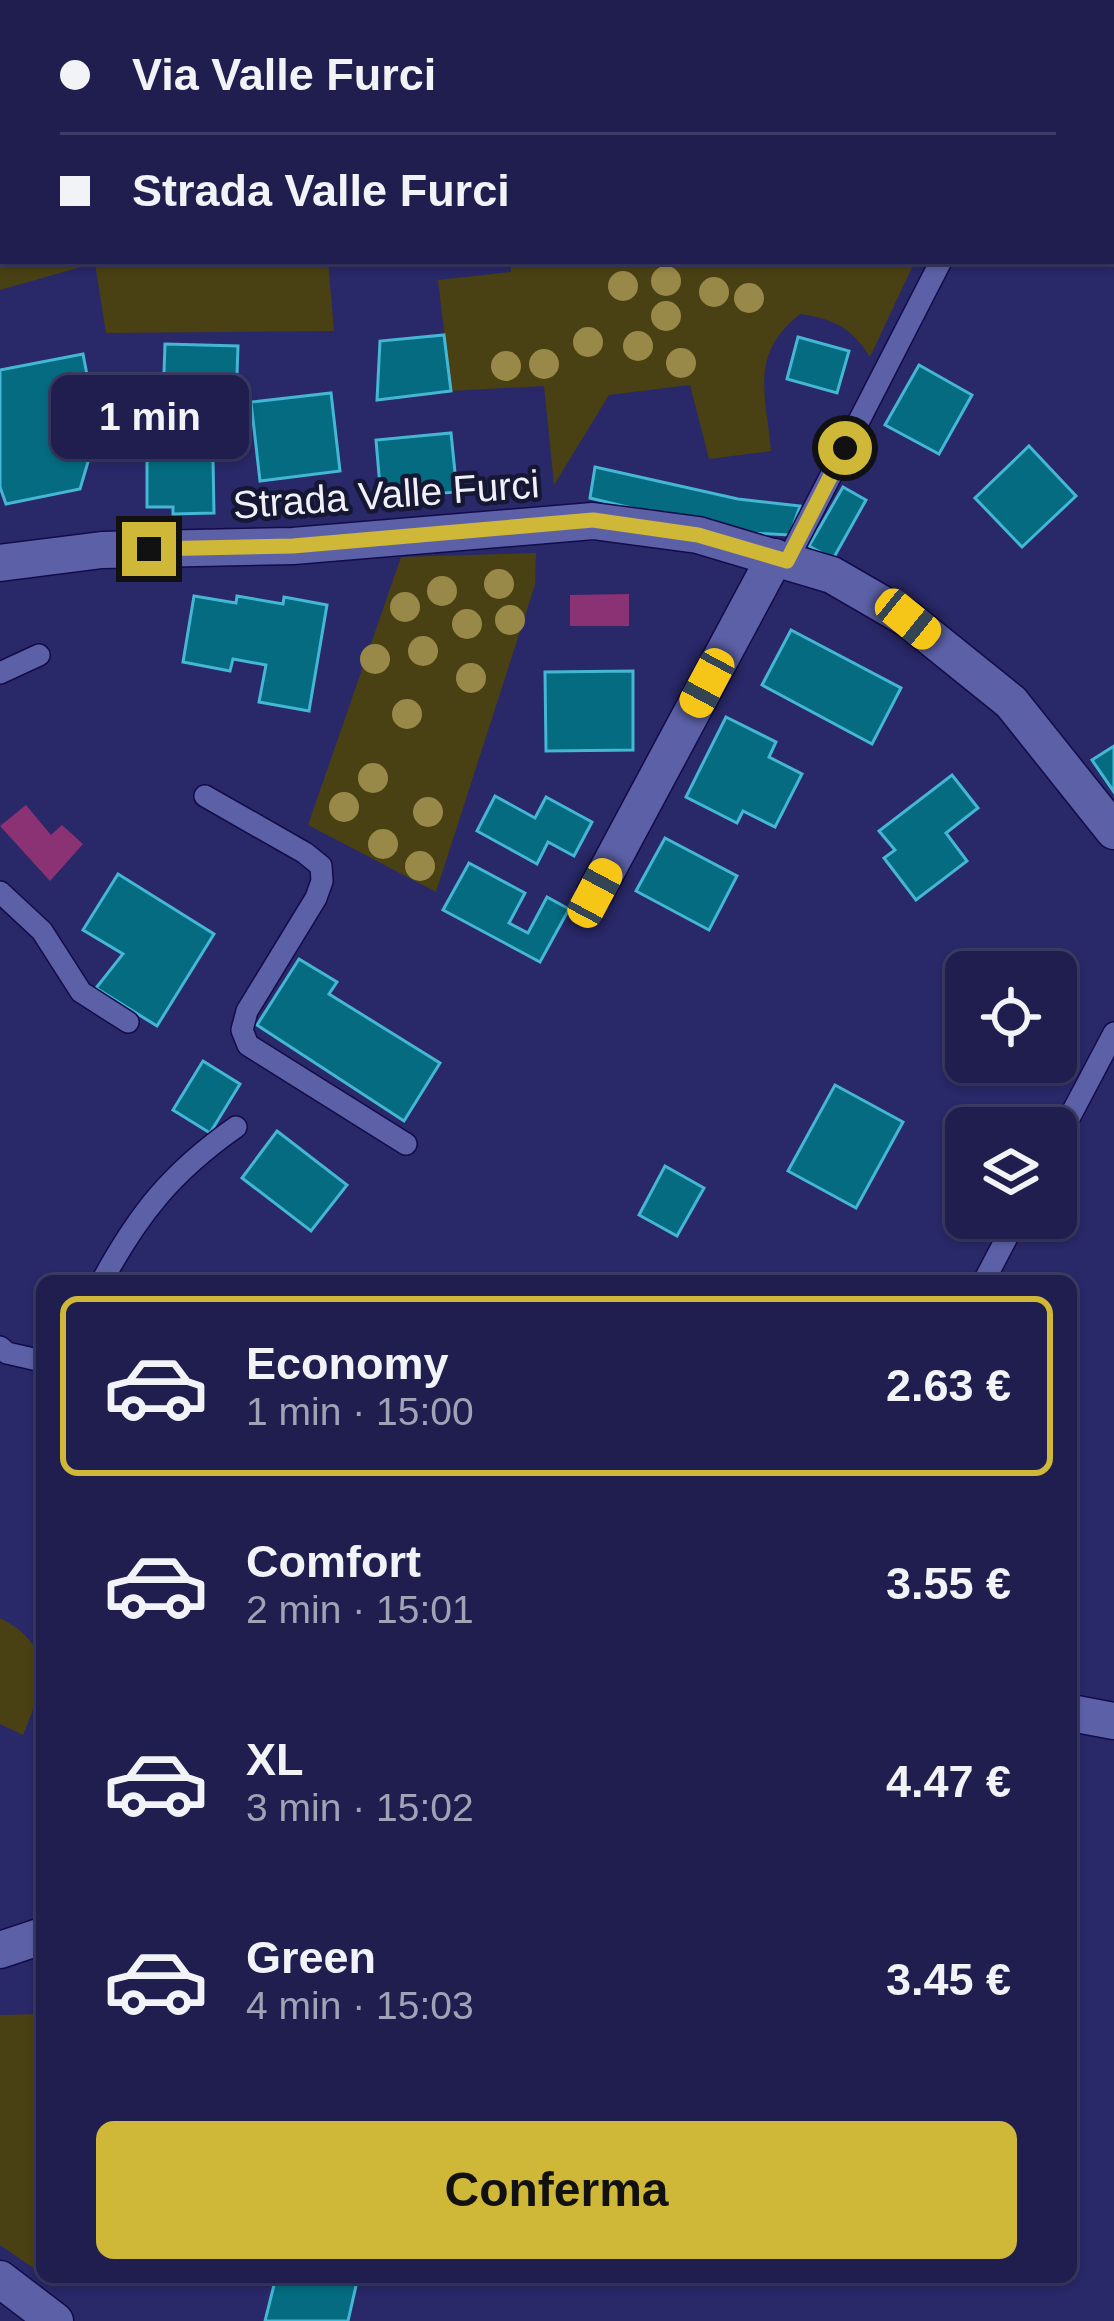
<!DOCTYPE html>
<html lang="it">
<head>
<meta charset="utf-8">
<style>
  body { margin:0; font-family:Arial,sans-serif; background:#272755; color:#f1f3f6; height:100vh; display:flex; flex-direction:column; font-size:45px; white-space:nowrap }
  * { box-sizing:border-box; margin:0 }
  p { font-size:39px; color:#a1a2b6 }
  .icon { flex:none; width:66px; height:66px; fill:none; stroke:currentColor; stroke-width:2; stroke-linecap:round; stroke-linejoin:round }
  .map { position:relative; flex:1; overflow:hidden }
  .sheet { position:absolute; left:36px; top:1275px; width:1041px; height:1008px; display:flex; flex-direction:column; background:#1f1e4e; border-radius:18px; box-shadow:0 3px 9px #0004,0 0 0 3px #3c3c66 }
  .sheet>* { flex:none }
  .top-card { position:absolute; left:0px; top:0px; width:1116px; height:264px; box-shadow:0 3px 9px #0004,0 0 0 3px #3c3c66; display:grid; align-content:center; height:264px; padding:0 60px; background:#1f1e4e }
  .fabs { position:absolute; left:945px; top:951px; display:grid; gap:24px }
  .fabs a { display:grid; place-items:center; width:132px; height:132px; border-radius:18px; background:#1f1e4e; box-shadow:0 3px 9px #0004,0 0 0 3px #3c3c66; font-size:60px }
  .end { position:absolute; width:54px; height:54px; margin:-27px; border:15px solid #cfb837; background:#111; box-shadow:0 0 0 6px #111 }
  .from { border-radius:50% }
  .bubble { position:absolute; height:84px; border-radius:18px; background:#1f1e4e; box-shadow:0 3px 9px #0004,0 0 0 3px #3c3c66; font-size:39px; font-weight:600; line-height:84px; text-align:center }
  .car { position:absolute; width:36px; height:72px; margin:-36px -18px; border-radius:15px; box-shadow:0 0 9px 3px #0007; background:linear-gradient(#f5c518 24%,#345 0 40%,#f5c518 0 76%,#345 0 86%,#f5c518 0) }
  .top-card b { display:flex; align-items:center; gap:42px; height:114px; font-size:45px }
  .top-card b+b { border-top:3px solid #3c3c66 }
  .top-card i { width:30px; height:30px; background:#f1f3f6 }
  ul { padding:21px 0 0; list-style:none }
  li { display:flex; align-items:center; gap:36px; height:180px; margin:0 24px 18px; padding:0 36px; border:6px solid transparent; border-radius:18px }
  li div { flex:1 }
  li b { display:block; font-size:45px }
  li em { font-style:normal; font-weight:600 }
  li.selected { border-color:#cfb837 }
  li>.icon { width:108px; height:108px; stroke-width:1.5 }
  .button { display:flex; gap:24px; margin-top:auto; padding:24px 60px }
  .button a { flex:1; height:138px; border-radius:18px; background:#cfb837; color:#111; font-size:48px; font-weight:600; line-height:138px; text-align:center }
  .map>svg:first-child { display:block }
</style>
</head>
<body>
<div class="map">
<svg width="1114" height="2321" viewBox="0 0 1114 2321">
  <rect width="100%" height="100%" fill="#292868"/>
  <!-- green -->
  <g fill="#494013">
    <path d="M0 0H304L3 3V261H328L334 331 106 333 95 263 0 290Z"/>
    <path d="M510 261H915L870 357C852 328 834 319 800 314 749 355 766 392 771 451L709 459 690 385 609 395 554 485 544 386 451 391 438 280 511 272Z"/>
    <path d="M536 553 535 585 436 892 308 825 401 557Z"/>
    <path d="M0 1618C57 1647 43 1686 23 1735L0 1724Z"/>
    <path d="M42 2014V2274L0 2245V2015Z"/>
  </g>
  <!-- water -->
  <g fill="#8a3274">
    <path d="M629 594V626H570V595Z"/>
    <path d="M26 805 51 835 62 825 83 844 50 881 0 826Z"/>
  </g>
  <!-- building -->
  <g fill="#046b81" stroke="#45b6d4" stroke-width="3">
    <path d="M444 335 451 391 377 400 380 341Z"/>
    <path d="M798 337 849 351 837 393 787 379Z"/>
    <path d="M165 344 238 346 236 403 163 401Z"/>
    <path d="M83 354 98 432 83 435 88 462 80 489 6 504 0 487V370Z"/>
    <path d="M919 365 972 395 939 454 885 425Z"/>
    <path d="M331 393 340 471 260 481 251 402Z"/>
    <path d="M218 433 219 460H213L214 513 173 514V507H147V455H155V435Z"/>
    <path d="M451 433 457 492 381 498 376 440Z"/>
    <path d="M1029 446 1076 496 1022 547 975 498Z"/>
    <path d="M595 467 738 499 800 506 790 535 731 532 590 498Z"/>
    <path d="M843 487 866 500 833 559 809 546Z"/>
    <path d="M194 596 236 603 237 596 283 604 284 597 327 605 309 711 259 702 266 665 233 659 230 671 183 662Z"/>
    <path d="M791 630 901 688 872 744 762 685Z"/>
    <path d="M633 671V750L546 751 545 672Z"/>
    <path d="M726 717 776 742 769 757 802 774 775 827 743 811 737 823 686 797Z"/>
    <path d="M1114 746V792L1092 760Z"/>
    <path d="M952 775 978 808 946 833 967 861 916 900 884 858 895 850 879 831Z"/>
    <path d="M495 796 535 818 546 797 592 822 574 856 548 842 537 864 477 831Z"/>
    <path d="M665 838 737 876 709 930 636 891Z"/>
    <path d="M469 863 525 893 509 923 528 933 547 897 569 909 540 962 443 910Z"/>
    <path d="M118 874 214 934 157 1026 96 988 123 954 83 930Z"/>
    <path d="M299 959 337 982 329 994 440 1063 404 1121 257 1025Z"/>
    <path d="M203 1061 240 1084 210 1133 173 1110Z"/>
    <path d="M835 1085 903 1122 856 1208 788 1171Z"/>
    <path d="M277 1131 347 1185 311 1231 242 1178Z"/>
    <path d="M665 1166 704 1188 677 1236 639 1215Z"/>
    <path d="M276 2277H358L348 2321H265Z"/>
  </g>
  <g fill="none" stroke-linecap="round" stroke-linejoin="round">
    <defs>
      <g id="service">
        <path d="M1073 3 1074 0"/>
        <path d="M787 561 941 261"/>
        <path d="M0 673 39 655"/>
        <path d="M205 796 305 853 321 866 322 881 316 898 247 1011 242 1030 248 1045 406 1144"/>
        <path d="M0 892 42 931 81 992 128 1022"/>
        <path d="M1056 1143 1114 1033"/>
        <path d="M102 1281C139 1213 172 1172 236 1127"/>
        <path d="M984 1281 1017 1218"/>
        <path d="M0 1347 7 1353 42 1361"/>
      </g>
      <g id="minor">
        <path d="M0 563 102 550 293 546 593 521 698 535 832 575 908 619 1011 702 1114 831"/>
        <path d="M595 893 775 557"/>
        <path d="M1071 1713 1114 1721"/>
        <path d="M0 1950 42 1936"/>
      </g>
      <path id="tertiary" d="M0 2279 55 2321"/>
    </defs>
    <!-- service casing -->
    <use href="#service" stroke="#140b4a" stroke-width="24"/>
    <!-- minor casing -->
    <use href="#minor" stroke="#140b4a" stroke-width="39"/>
    <!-- tertiary casing -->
    <use href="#tertiary" stroke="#140b4a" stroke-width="39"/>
    <!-- service -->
    <use href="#service" stroke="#5c61a7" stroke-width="21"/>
    <!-- minor -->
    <use href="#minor" stroke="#5c61a7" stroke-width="36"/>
    <!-- tertiary -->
    <use href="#tertiary" stroke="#5c61a7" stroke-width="36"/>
  </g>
  <!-- trees -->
  <g fill="#998948">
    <circle cx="666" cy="281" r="15"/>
    <circle cx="623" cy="286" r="15"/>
    <circle cx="714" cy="292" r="15"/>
    <circle cx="749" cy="298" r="15"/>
    <circle cx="666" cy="316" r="15"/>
    <circle cx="588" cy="342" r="15"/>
    <circle cx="638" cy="346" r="15"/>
    <circle cx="681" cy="363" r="15"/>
    <circle cx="544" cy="364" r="15"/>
    <circle cx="506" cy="366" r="15"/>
    <circle cx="499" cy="584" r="15"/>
    <circle cx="442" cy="591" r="15"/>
    <circle cx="405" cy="607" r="15"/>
    <circle cx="510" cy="620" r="15"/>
    <circle cx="467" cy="624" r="15"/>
    <circle cx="423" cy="651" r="15"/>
    <circle cx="375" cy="659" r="15"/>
    <circle cx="471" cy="678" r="15"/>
    <circle cx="407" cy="714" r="15"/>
    <circle cx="373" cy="778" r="15"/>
    <circle cx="344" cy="807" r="15"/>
    <circle cx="428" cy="812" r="15"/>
    <circle cx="383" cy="844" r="15"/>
    <circle cx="420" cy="866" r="15"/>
  </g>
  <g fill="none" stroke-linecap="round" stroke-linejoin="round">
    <!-- route -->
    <path stroke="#cfb837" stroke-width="15" d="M149 549 293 546 593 520 698 535 787 561 845 448"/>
  </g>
  <g text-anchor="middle" stroke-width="9" stroke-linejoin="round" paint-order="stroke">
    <!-- street labels -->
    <g font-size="39" fill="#eff0f8" stroke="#151733">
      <text transform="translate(386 494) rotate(-4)" y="14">Strada Valle Furci</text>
    </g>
  </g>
</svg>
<div class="fabs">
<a><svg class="icon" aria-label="locate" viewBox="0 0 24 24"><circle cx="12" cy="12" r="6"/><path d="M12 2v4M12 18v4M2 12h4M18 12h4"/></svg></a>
<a><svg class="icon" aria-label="layers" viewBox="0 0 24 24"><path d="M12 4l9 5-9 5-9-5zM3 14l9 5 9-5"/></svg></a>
</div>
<i class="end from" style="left:845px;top:448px"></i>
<i class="end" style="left:149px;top:549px"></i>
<div class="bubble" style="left:51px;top:375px;width:198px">1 min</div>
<i class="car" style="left:908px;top:619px;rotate:129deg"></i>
<i class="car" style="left:707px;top:683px;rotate:208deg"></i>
<i class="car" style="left:595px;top:893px;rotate:28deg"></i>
<div class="top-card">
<b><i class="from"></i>Via Valle Furci</b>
<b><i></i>Strada Valle Furci</b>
</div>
<section class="sheet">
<ul>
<li class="selected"><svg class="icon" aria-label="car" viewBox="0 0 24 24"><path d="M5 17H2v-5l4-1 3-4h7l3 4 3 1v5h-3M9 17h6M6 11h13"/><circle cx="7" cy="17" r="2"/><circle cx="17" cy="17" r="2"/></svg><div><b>Economy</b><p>1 min · 15:00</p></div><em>2.63 €</em></li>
<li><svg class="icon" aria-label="car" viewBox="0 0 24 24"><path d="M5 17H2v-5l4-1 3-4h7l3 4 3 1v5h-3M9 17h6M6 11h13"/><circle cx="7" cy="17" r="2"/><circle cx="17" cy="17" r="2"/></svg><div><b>Comfort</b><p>2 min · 15:01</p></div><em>3.55 €</em></li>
<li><svg class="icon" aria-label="car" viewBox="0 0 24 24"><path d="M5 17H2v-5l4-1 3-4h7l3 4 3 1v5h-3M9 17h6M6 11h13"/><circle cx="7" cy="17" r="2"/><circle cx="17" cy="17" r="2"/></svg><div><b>XL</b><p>3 min · 15:02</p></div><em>4.47 €</em></li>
<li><svg class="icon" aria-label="car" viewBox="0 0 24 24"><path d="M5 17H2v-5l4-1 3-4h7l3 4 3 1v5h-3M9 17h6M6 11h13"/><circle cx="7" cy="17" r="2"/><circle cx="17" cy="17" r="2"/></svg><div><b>Green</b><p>4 min · 15:03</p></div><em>3.45 €</em></li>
</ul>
<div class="button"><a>Conferma</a></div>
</section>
</div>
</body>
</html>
